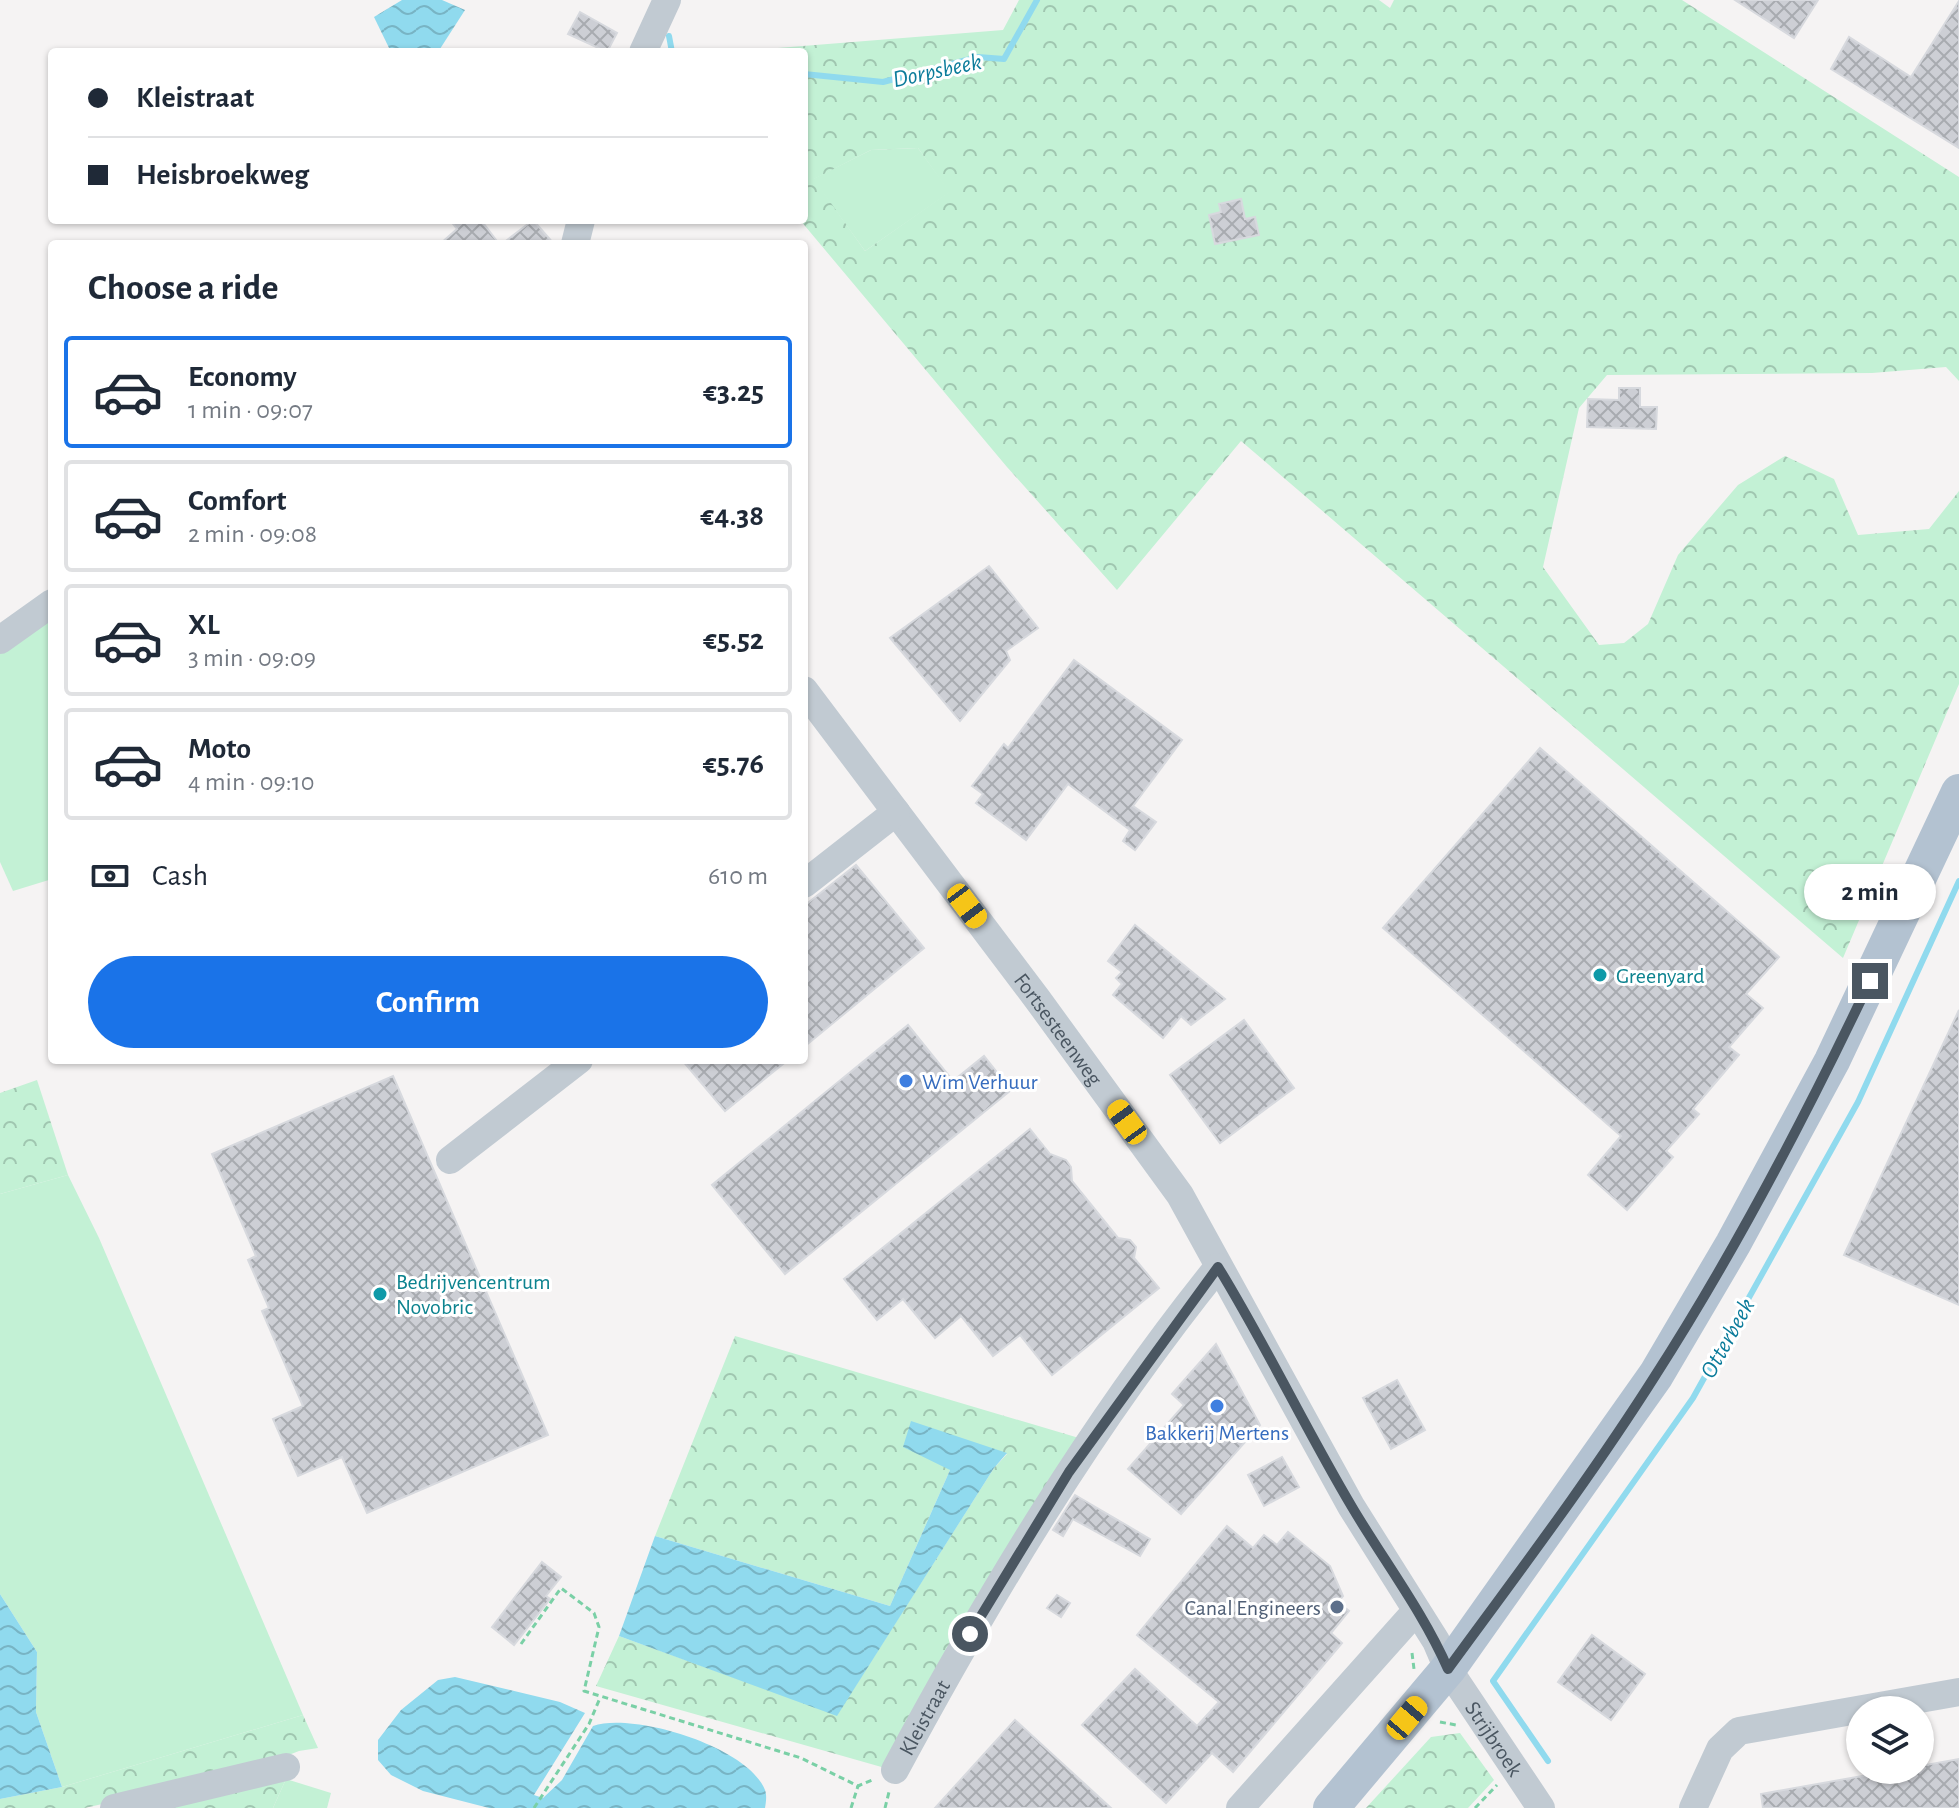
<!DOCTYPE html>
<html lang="en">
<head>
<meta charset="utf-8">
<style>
  body { margin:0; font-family:"Alegreya Sans",sans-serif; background:#f6f6f7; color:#1f2937; height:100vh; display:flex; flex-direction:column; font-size:30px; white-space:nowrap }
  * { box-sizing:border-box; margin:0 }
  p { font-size:26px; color:#747a83 }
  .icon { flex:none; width:44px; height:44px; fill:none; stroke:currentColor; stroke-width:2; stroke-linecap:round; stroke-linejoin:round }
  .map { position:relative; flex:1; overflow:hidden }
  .sheet { position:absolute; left:48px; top:240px; width:760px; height:824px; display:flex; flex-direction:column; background:#fff; border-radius:8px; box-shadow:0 2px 6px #0004 }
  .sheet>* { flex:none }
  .hud { position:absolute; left:48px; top:48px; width:760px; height:176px; border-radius:8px; box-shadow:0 2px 6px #0004; display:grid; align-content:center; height:176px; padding:0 40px; background:#fff }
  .buttons { position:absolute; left:1846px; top:1696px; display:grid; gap:16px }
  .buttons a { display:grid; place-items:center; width:88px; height:88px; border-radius:50%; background:#fff; box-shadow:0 2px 6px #0004; font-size:40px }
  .end { position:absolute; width:36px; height:36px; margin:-18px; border:10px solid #4a5661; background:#fff; box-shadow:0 0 0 4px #fff }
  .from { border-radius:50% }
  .bubble { position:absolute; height:56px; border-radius:28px; background:#fff; box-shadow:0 2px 6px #0004; font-size:26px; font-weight:700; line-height:56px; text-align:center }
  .car { position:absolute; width:24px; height:48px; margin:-24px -12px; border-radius:10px; box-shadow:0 0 6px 2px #0007; background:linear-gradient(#f5c518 24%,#345 0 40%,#f5c518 0 76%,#345 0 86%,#f5c518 0) }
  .hud b { display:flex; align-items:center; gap:28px; height:76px; font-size:30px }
  .hud b+b { border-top:2px solid #e0e1e3 }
  .hud i { width:20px; height:20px; background:#1f2937 }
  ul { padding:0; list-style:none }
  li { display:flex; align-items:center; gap:24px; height:112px; margin:0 16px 12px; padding:0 24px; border:4px solid #e0e1e3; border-radius:8px }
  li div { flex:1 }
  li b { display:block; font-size:30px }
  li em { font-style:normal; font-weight:700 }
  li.on { border-color:#1a73e8 }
  li>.icon { width:72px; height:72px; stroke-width:1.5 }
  h2 { padding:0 40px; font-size:36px; line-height:96px }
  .pay { display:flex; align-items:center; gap:20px; height:88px; padding:0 40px; font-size:30px }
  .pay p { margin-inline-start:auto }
  .primary-button { display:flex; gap:16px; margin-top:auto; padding:16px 40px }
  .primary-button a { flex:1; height:92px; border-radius:48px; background:#1a73e8; color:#fff; font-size:32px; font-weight:700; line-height:92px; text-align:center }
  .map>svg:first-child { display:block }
</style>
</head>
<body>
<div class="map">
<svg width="1959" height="1808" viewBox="0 0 1959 1808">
  <defs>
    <pattern id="forest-crowns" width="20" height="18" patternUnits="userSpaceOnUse" patternTransform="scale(2)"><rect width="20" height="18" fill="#c3f1d5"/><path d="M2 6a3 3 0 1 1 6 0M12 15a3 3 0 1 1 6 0" fill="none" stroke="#a0c6b0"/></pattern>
    <pattern id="water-waves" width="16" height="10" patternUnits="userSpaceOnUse" patternTransform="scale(2)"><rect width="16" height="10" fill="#90daee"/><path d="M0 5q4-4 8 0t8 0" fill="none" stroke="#78b4c4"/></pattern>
    <pattern id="building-cross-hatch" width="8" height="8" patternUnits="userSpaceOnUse" patternTransform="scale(2)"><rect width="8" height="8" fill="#cdcfd5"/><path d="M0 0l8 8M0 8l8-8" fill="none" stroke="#a8abb0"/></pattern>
  </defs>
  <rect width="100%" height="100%" fill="#f5f3f3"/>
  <!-- grass -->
  <g fill="#c3f1d5">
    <path d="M918 148 950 192 865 251 813 179 871 150Z"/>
    <path d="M52 617V879L13 891 0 862V654Z"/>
    <path d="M68 1175 99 1238 303 1715 62 1787 36 1712 37 1652 0 1594V1194Z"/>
    <path d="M286 1779 331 1793 327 1808H273Z"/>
  </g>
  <!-- forest -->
  <g fill="url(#forest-crowns)" fill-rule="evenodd">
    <path d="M1019 0H1379L1390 8 1394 0H1682L1959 177V381L1946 367 1872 373 1607 375 1579 408 1543 567 1599 645 1624 643 1648 624 1678 555 1738 485 1785 456 1834 479 1858 535 1929 529 1959 491V684L1843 958 1241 441 1117 590 1007 467 800 220H804V52H726L1003 30ZM918 148 949 192 865 251 814 179 871 150Z"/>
    <path d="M37 1080 68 1175 0 1194V1093Z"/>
    <path d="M735 1336 1079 1438 885 1768 596 1686 619 1636 837 1715 994 1468 1007 1454 911 1422 950 1470 890 1606 655 1536Z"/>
    <path d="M303 1715 318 1748 299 1751 253 1769 85 1808H0V1799L62 1787Z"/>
    <path d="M1460 1733 1494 1780 1468 1808H1366L1431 1737Z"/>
    <path d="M286 1779 273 1808H163Z"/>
  </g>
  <!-- water -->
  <g fill="url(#water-waves)">
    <path d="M402 0H442L465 10 438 52H391L374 17Z"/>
    <path d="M911 1421 1007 1453 994 1468 837 1716 619 1636 655 1536 890 1606 950 1470 903 1447Z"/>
    <path d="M0 1594 37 1652 36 1712 62 1787 0 1799Z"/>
    <path d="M455 1677 560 1702 585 1713 534 1795 543 1798 562 1780 593 1726C634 1712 748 1747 765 1790 767 1795 766 1802 765 1808H489L423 1791 391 1775 378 1760V1740L401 1710 438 1680Z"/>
  </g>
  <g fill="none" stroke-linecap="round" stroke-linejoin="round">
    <!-- stream -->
    <g stroke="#90daee" stroke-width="6">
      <path d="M669 36 672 52"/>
      <path d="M804 74 883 82 978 57 1004 59 1037 0"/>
      <path d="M1548 1761 1493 1681 1693 1398 1858 1102 1959 881"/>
    </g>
  </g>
  <!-- building -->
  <g fill="url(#building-cross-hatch)" stroke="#d7d9de" stroke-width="2">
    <path d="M1735 0H1818L1794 38Z"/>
    <path d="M1959 1V148L1831 69 1849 37 1911 77Z"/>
    <path d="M580 12 617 33 607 52 568 34Z"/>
    <path d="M1241 199 1245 219 1255 217 1259 235 1215 244 1209 215 1221 212 1219 204Z"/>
    <path d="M450 220H481L499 244H440L457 229Z"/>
    <path d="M533 220 554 244H502Z"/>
    <path d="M1619 388H1640V407H1657L1656 429 1587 427 1588 399 1619 400Z"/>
    <path d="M989 566 1038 628 1006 651 1010 660 960 721 890 638Z"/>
    <path d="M1074 660 1182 740 1133 806 1156 822 1135 850 1123 841 1130 830 1068 784 1026 840 976 803 983 794 972 786 1004 744 1008 748Z"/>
    <path d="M1540 748 1779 957 1746 994 1763 1008 1729 1047 1739 1055 1693 1109 1699 1114 1666 1151 1673 1157 1627 1210 1588 1175 1621 1136 1383 928Z"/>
    <path d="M856 865 924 948 804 1047V906Z"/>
    <path d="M1135 925 1225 999 1191 1025 1181 1016 1163 1038 1113 995 1122 984 1116 978 1122 972 1108 961Z"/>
    <path d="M1959 1010V1305L1844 1255Z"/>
    <path d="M1244 1020 1294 1088 1220 1143 1170 1075Z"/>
    <path d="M908 1025 953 1081 984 1056 1011 1090 785 1274 712 1185Z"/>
    <path d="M682 1060H788L725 1111Z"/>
    <path d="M393 1076 548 1435 367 1513 342 1457 298 1476 273 1419 303 1406 262 1311 269 1308 248 1260 256 1256 212 1154Z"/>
    <path d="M1030 1129 1050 1154 1066 1160 1071 1167 1072 1181 1118 1238 1130 1240 1136 1247 1134 1258 1159 1288 1052 1375 1020 1335 993 1356 961 1316 935 1338 903 1299 877 1320 844 1279Z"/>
    <path d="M1216 1344 1260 1425 1181 1514 1128 1469 1184 1405 1172 1394Z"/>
    <path d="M1397 1380 1425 1430 1391 1449 1363 1398Z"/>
    <path d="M1282 1457 1299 1487 1264 1506 1248 1475Z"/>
    <path d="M1075 1495 1150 1539 1140 1556 1073 1519 1063 1536 1053 1530Z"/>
    <path d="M1227 1526 1253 1548 1264 1535 1277 1545 1288 1532 1330 1566 1343 1596 1338 1602 1349 1611 1331 1633 1342 1643 1233 1772 1212 1753 1166 1803 1082 1725 1135 1669 1197 1726 1219 1702 1137 1635Z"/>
    <path d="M542 1562 561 1577 546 1596 550 1599 514 1645 492 1627Z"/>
    <path d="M1057 1595 1070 1603 1061 1617 1047 1608Z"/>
    <path d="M1592 1635 1645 1674 1611 1720 1558 1682Z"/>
    <path d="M1015 1720 1111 1808H935Z"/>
    <path d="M1959 1759V1808H1763L1761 1794 1896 1770H1920V1766Z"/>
  </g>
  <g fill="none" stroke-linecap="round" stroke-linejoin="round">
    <!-- path -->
    <g stroke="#7ad0a6" stroke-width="3" stroke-dasharray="6 4" stroke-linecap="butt">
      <path d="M521 1644 561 1588 594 1613 599 1627 584 1691 801 1758 858 1786 872 1780"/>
      <path d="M1412 1653 1414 1669"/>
      <path d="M1440 1722 1456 1725"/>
      <path d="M534 1808 589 1724 600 1698"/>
      <path d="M851 1808 858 1786"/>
      <path d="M885 1808 889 1792"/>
      <path d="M1475 1808 1497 1785"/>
    </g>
    <!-- minor -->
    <g stroke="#c1cad2" stroke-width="28">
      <path d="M643 52 667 0"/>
      <path d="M575 244 581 220"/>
      <path d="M0 640 52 603"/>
      <path id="s1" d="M804 690 1038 1000 1180 1195 1351 1506 1436 1641 1448 1669 1541 1808"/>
      <path d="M804 884 896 812"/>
      <path d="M450 1160 579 1060"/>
      <path id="s2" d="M895 1770C989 1595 1093 1422 1218 1267"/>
      <path d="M114 1808 286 1767"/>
      <path d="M1240 1808 1416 1611"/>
      <path d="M1693 1808 1720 1749 1739 1731 1959 1692"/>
    </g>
    <!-- major -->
    <path stroke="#b3c2d1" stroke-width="36" d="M1331 1808 1448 1669 1656 1375 1733 1244 1832 1061 1959 792"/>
  </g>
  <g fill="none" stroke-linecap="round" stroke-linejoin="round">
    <!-- route -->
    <path stroke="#4a5661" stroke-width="10" d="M970 1634 1069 1472 1218 1267C1266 1345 1305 1428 1352 1507 1384 1561 1423 1612 1448 1669 1519 1572 1591 1477 1655 1376 1736 1250 1806 1116 1870 981"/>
  </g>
  <!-- markers -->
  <g fill="#0f9aa8" stroke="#fff" stroke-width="3">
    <circle cx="1600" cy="975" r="8"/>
    <circle cx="380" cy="1294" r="8"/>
  </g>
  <g fill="#3f7fe0" stroke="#fff" stroke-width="3">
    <circle cx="906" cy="1081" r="8"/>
    <circle cx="1217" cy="1406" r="8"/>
  </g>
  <circle fill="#5c6f8a" stroke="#fff" stroke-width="3" cx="1337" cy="1607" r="8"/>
  <g text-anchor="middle" stroke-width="6" stroke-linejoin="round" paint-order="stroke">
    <!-- culture labels -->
    <g font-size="22" fill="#0d838f" stroke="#fff" text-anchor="start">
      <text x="1616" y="983">Greenyard</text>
      <text x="396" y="1289">Bedrijvencentrum<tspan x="396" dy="25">Novobric</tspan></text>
    </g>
    <!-- street labels -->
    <g font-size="22" fill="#4a5661" stroke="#fff">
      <text dy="8" stroke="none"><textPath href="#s1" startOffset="424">Fortsesteenweg</textPath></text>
      <text dy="8" stroke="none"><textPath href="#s2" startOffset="60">Kleistraat</textPath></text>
      <text dy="8" stroke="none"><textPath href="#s1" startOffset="1258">Strijbroek</textPath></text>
    </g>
    <!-- shop labels -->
    <g font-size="22" fill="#366cbe" stroke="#fff" text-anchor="start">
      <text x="922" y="1089">Wim Verhuur</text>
      <text x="1217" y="1440" text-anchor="middle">Bakkerij Mertens</text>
    </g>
    <!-- service labels -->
    <g font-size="22" fill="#4e5e75" stroke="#fff" text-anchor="end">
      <text x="1321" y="1615">Canal Engineers</text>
    </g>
    <!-- water labels -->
    <g font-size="24" font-style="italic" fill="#0c7c9b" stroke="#fff">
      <text transform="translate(937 70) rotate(-12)" y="8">Dorpsbeek</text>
      <text transform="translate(1727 1338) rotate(-61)" y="8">Otterbeek</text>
    </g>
  </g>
</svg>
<div class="buttons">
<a><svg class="icon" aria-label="layers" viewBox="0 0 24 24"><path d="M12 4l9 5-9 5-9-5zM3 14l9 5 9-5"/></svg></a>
</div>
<i class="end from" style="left:970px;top:1634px"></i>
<i class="end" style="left:1870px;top:981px"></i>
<div class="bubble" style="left:1804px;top:864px;width:132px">2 min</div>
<i class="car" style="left:967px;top:906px;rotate:143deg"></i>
<i class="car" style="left:1127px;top:1122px;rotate:324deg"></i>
<i class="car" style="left:1407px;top:1718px;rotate:40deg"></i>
<div class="hud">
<b><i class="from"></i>Kleistraat</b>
<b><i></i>Heisbroekweg</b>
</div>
<section class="sheet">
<h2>Choose a ride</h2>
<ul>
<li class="on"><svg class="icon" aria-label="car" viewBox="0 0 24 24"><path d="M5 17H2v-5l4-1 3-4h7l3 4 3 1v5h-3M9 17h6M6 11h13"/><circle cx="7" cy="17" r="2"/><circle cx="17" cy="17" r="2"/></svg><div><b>Economy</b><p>1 min · 09:07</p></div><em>€3.25</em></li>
<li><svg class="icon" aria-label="car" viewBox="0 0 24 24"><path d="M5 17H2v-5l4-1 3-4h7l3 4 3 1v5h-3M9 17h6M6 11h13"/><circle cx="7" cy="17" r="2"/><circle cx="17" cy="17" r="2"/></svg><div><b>Comfort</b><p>2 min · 09:08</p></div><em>€4.38</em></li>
<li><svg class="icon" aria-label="car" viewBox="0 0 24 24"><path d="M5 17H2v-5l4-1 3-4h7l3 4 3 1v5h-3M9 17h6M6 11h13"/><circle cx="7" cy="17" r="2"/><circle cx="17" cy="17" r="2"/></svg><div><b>XL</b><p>3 min · 09:09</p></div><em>€5.52</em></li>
<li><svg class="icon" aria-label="car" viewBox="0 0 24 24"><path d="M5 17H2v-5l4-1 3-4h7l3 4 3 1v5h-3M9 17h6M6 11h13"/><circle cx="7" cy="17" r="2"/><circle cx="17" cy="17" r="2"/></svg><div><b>Moto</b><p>4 min · 09:10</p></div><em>€5.76</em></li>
</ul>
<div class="pay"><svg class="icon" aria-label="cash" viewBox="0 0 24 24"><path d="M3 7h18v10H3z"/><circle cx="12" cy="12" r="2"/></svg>Cash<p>610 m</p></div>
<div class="primary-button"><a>Confirm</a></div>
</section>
</div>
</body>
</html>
